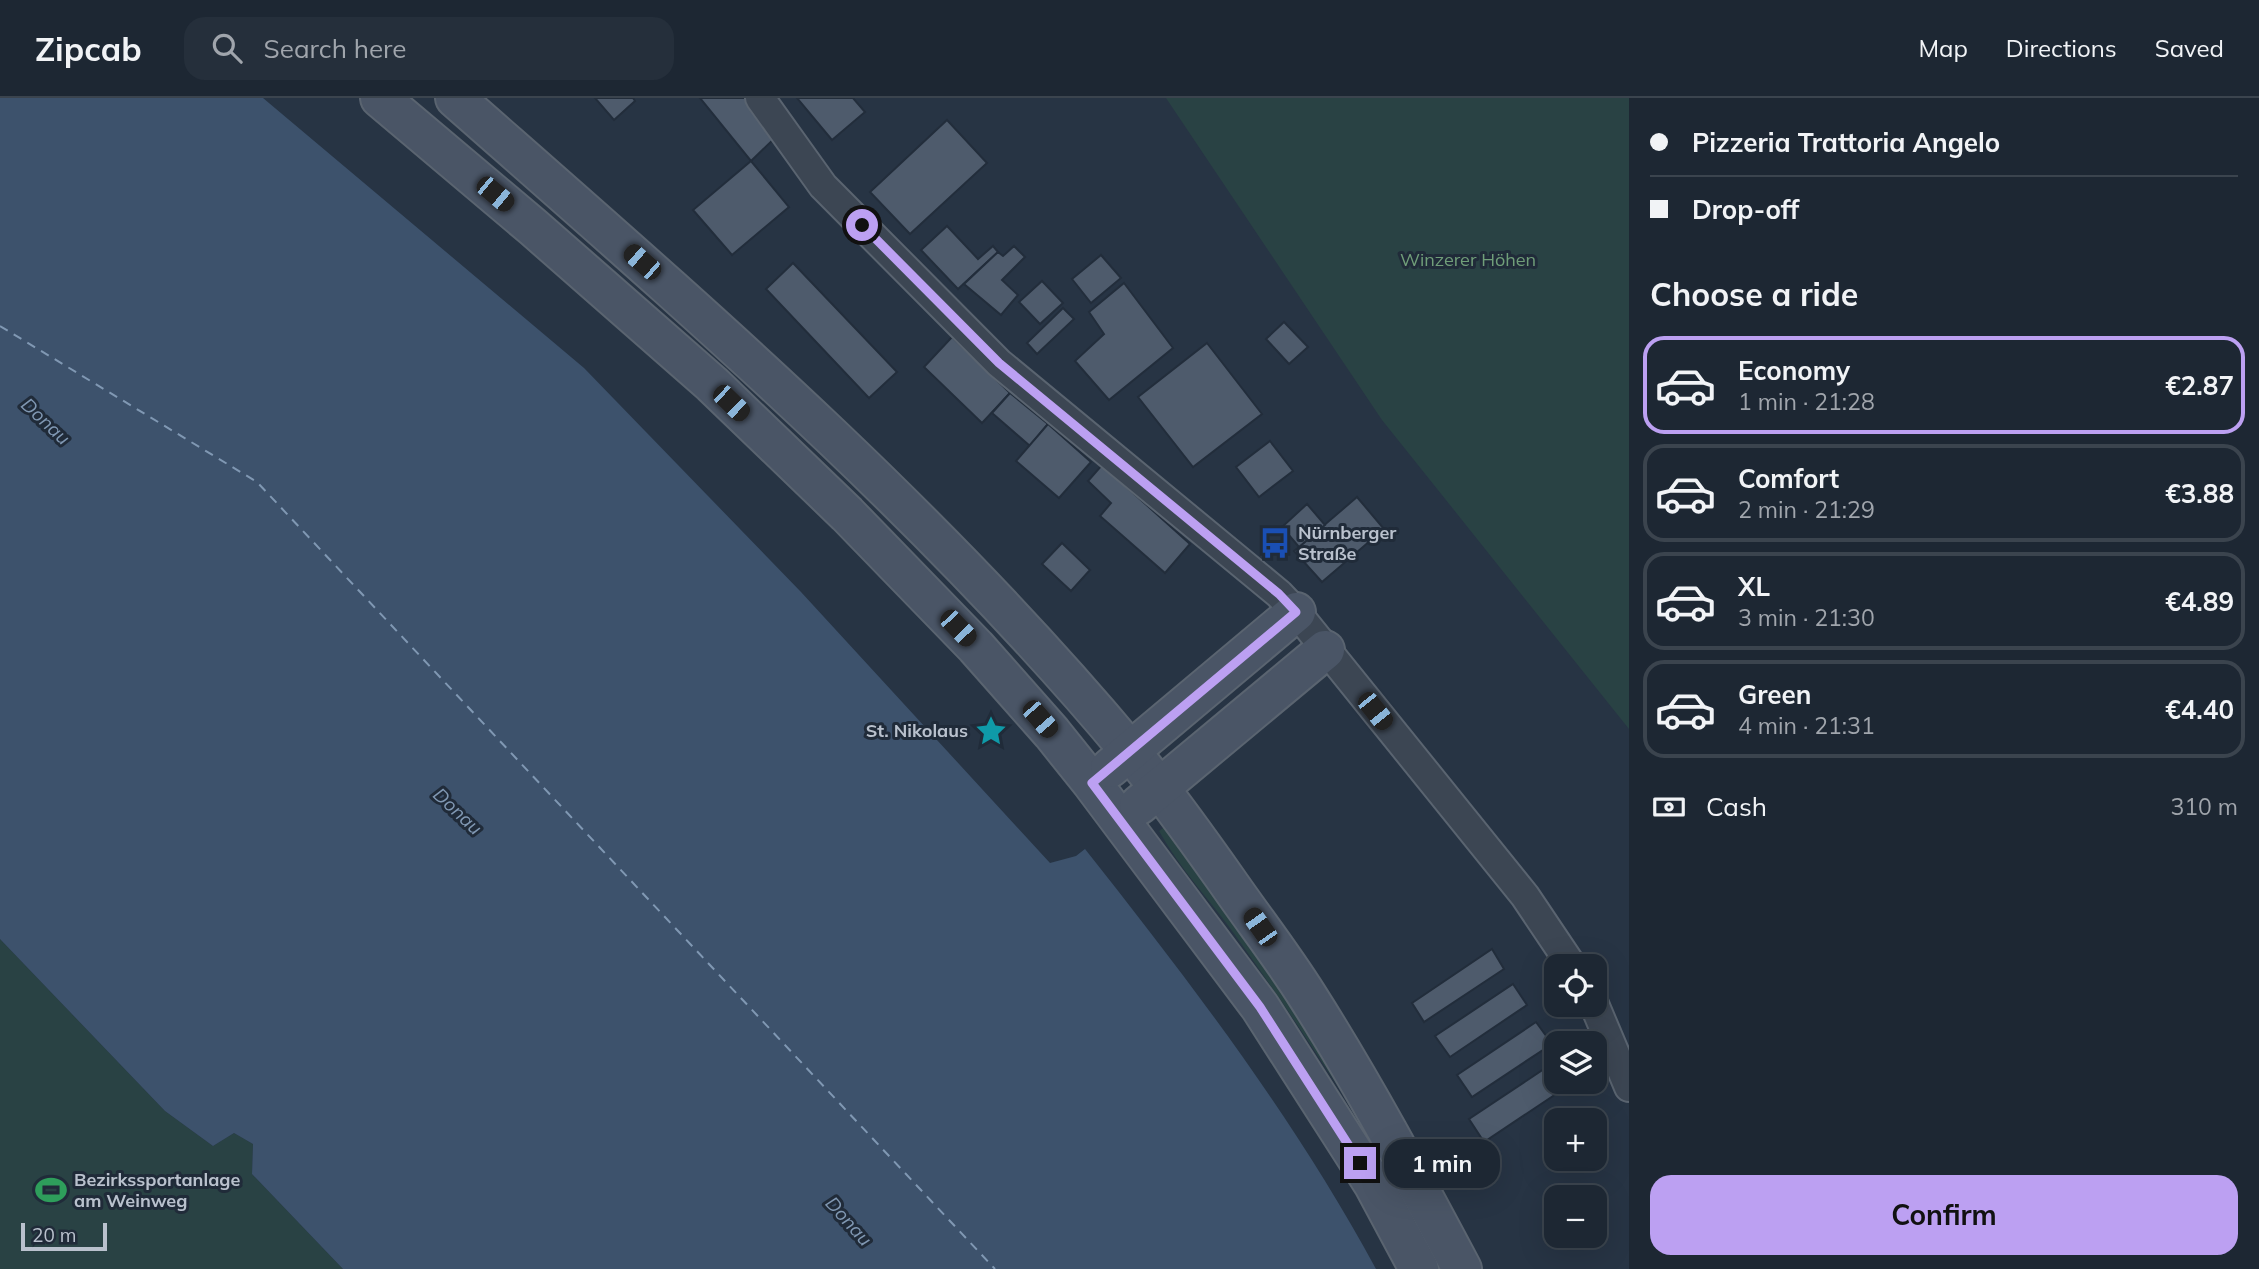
<!DOCTYPE html>
<html lang="en">
<head>
<meta charset="utf-8">
<style>
  body { margin:0; font-family:Mulish,sans-serif; background:#252f3b; color:#f1f3f6; height:100vh; display:flex; flex-direction:column; font-size:26px; white-space:nowrap }
  * { box-sizing:border-box; margin:0 }
  p { font-size:23px; color:#a0a5ac }
  .icon { flex:none; width:38px; height:38px; fill:none; stroke:currentColor; stroke-width:2; stroke-linecap:round; stroke-linejoin:round }
  .map { position:relative; flex:1; overflow:hidden }
  .details { display:flex; flex-direction:column; background:#1d2733; width:630px }
  .details>* { flex:none }
  .guide { display:grid; align-content:center; height:154px; padding:0 21px; background:#1d2733 }
  .fabs { position:absolute; left:1544px; top:856px; display:grid; gap:14px }
  .fabs a { display:grid; place-items:center; width:63px; height:63px; border-radius:14px; background:#1d2733; box-shadow:0 7px 28px #0002,0 0 0 2px #3b444e; font-size:35px }
  .scale { position:absolute; left:21px; bottom:18px; width:86px; box-sizing:border-box; padding-left:7px; border:4px solid #b9c1cd; border-top:0; font-size:19px; line-height:24px; white-space:nowrap; color:#b9c1cd; -webkit-text-stroke:5px #202b39; paint-order:stroke }
  .end { position:absolute; width:32px; height:32px; margin:-16px; border:9px solid #bca0f2; background:#111; box-shadow:0 0 0 4px #111 }
  .from { border-radius:50% }
  .bubble { position:absolute; height:49px; border-radius:21px; background:#1d2733; box-shadow:0 7px 28px #0002,0 0 0 2px #3b444e; font-size:23px; font-weight:700; line-height:49px; text-align:center }
  .car { position:absolute; width:21px; height:42px; margin:-21px -10px; border-radius:9px; box-shadow:0 0 5px 2px #0007; background:linear-gradient(#222 24%,#8ab4d8 0 40%,#222 0 76%,#8ab4d8 0 86%,#222 0) }
  .guide b { display:flex; align-items:center; gap:24px; height:66px; font-size:26px }
  .guide b+b { border-top:2px solid #3b444e }
  .guide i { width:18px; height:18px; background:#f1f3f6 }
  ul { padding:0; list-style:none }
  li { display:flex; align-items:center; gap:21px; height:98px; margin:0 14px 10px; padding:0 7px; border:4px solid #3b444e; border-radius:21px }
  li div { flex:1 }
  li b { display:block; font-size:26px }
  li em { font-style:normal; font-weight:700 }
  li.selected { border-color:#bca0f2 }
  li>.icon { width:63px; height:63px; stroke-width:1.5 }
  h2 { padding:0 21px; font-size:32px; line-height:84px }
  .pay { display:flex; align-items:center; gap:18px; height:77px; padding:0 21px; font-size:26px }
  .pay p { margin-inline-start:auto }
  .primary-button { display:flex; gap:14px; margin-top:auto; padding:14px 21px }
  .primary-button a { flex:1; height:80px; border-radius:21px; background:#bca0f2; color:#111; font-size:28px; font-weight:700; line-height:80px; text-align:center }
  header { display:flex; align-items:center; gap:42px; box-sizing:border-box; height:98px; padding:0 35px; background:#1d2733; border-bottom:2px solid #3b444e }
  header strong { font-size:33px }
  nav { display:flex; gap:38px; margin-inline-start:auto; font-size:24px }
  .search { width:490px; height:63px; background:#252f3b; display:flex; align-items:center; gap:18px; box-sizing:border-box; padding:0 24px; border-radius:21px; color:#a0a5ac; font-size:26px }
  main { display:flex; flex:1; min-height:0 }
  .map>svg:first-child { display:block }
</style>
</head>
<body>
<header>
<strong>Zipcab</strong>
<div class="search"><svg class="icon" aria-label="search" viewBox="0 0 24 24"><circle cx="10" cy="10" r="6"/><path d="M15 15l6 6"/></svg>Search here</div>
<nav><a>Map</a><a>Directions</a><a>Saved</a></nav>
</header>
<main>
<div class="map">
<svg width="1629" height="1171" viewBox="0 0 1629 1171">
  <rect width="100%" height="100%" fill="#273444"/>
  <!-- green -->
  <g fill="#294244">
    <path d="M1166 0H1629V631L1382 322Z"/>
    <path d="M1171 724 1274 868 1378 1051C1332 978 1285 907 1235 837 1210 802 1180 771 1159 733Z"/>
    <path d="M0 841 165 1013 213 1048 234 1035 253 1046 252 1076 343 1171H0Z"/>
  </g>
  <!-- water -->
  <path fill="#3d526c" d="M0 0H263L584 270 801 494 1050 765 1076 758 1085 751C1191 885 1295 1021 1376 1171H343L252 1076 253 1046 234 1035 213 1048 165 1013 0 841Z"/>
  <g fill="none" stroke-linecap="round" stroke-linejoin="round">
    <!-- ferry -->
    <path stroke="#8098b3" stroke-width="2" stroke-dasharray="9 7" stroke-linecap="butt" d="M0 228 257 384 995 1171"/>
  </g>
  <!-- building -->
  <g fill="#4e5b6c" stroke="#222d3b" stroke-width="2">
    <path d="M595 0H633L635 3 614 22Z"/>
    <path d="M700 0H749L778 37 751 63Z"/>
    <path d="M797 0H853L865 14 832 42Z"/>
    <path d="M947 22 987 65 910 136 870 94Z"/>
    <path d="M751 63 789 109 732 157 693 112Z"/>
    <path d="M947 128 978 161 993 148 998 154 958 191 921 152Z"/>
    <path d="M1014 148 1025 159 1002 182 1018 197 1001 217 964 186 998 154 1003 158Z"/>
    <path d="M1101 157 1121 180 1091 205 1072 181Z"/>
    <path d="M793 165 897 274 869 300 766 191Z"/>
    <path d="M1042 183 1063 205 1040 226 1019 204Z"/>
    <path d="M1124 185 1173 250 1109 302 1075 263 1104 236 1089 214Z"/>
    <path d="M1063 210 1074 221 1037 256 1027 245Z"/>
    <path d="M1284 224 1308 249 1289 266 1266 241Z"/>
    <path d="M952 239 1010 295 982 325 924 269Z"/>
    <path d="M1207 245 1262 316 1193 369 1138 299Z"/>
    <path d="M1010 295 1048 326 1030 348 992 315Z"/>
    <path d="M1048 326 1091 364 1059 400 1016 363Z"/>
    <path d="M1270 343 1293 373 1259 399 1236 369Z"/>
    <path d="M1102 367 1190 446 1165 475 1100 418 1111 405 1088 383Z"/>
    <path d="M1357 399 1384 431 1322 484 1294 453Z"/>
    <path d="M1307 406 1325 427 1299 449 1282 429Z"/>
    <path d="M1062 445 1090 472 1071 493 1042 466Z"/>
    <path d="M1492 851 1504 871 1424 924 1412 905Z"/>
    <path d="M1513 886 1527 907 1450 959 1435 938Z"/>
    <path d="M1536 924 1552 946 1472 999 1457 977Z"/>
    <path d="M1553 965 1556 970V984H1565L1568 988 1484 1044 1469 1021Z"/>
  </g>
  <g fill="none" stroke-linecap="round" stroke-linejoin="round">
    <defs>
      <g id="street">
        <path d="M760 0 823 88 999 265 1279 496 1296 514 1525 798 1572 868"/>
        <path d="M1594 906 1629 989"/>
      </g>
      <g id="secondary">
        <path d="M380 0 533 129 712 286 847 416 976 549 1052 635 1092 685 1260 909 1374 1087 1419 1171"/>
        <path d="M455 0C690 207 928 411 1129 652 1164 694 1196 739 1227 783 1254 822 1283 859 1308 899 1364 987 1413 1079 1462 1171"/>
        <path d="M1110 670 1296 514"/>
        <path d="M1139 707 1325 552"/>
      </g>
    </defs>
    <!-- street casing -->
    <use href="#street" stroke="#5a6470" stroke-width="32"/>
    <!-- secondary casing -->
    <use href="#secondary" stroke="#5a6470" stroke-width="42"/>
    <!-- street -->
    <use href="#street" stroke="#3c4653" stroke-width="28"/>
    <!-- secondary -->
    <use href="#secondary" stroke="#4a5566" stroke-width="38"/>
  </g>
  <g fill="none" stroke-linecap="round" stroke-linejoin="round">
    <!-- route -->
    <path stroke="#bca0f2" stroke-width="9" d="M862 127 999 265 1279 496 1296 514 1092 685 1260 909 1360 1065"/>
  </g>
  <!-- icons -->
  <defs>
    <symbol id="bus-bare" viewBox="-9 -9 18 18"><path d="M-5-6H5V4H4V6H2V4H-2V6H-4V4H-5ZM-3.5-4V0h7V-4ZM-3.5 1.2v1.5H-2V1.2ZM2 1.2v1.5H3.5V1.2Z" fill="#1a4fb4" stroke="#202b39" stroke-width="2.5" paint-order="stroke"/></symbol>
    <symbol id="sight-bare" viewBox="-9 -9 18 18"><path d="M0-6L1.8-2.2L6-1.7L2.9 1.2L3.7 5.4L0 3.3L-3.7 5.4L-2.9 1.2L-6-1.7L-1.8-2.2Z" fill="#0f9aa8" stroke="#202b39" stroke-width="2.5" paint-order="stroke"/></symbol>
    <symbol id="stadium-bare" viewBox="-9 -9 18 18"><path d="M0-5a6.5 5 0 1 0 0 10a6.5 5 0 1 0 0-10ZM-3.5-1.8h7v3.6h-7Z" fill="#2e9e5b" stroke="#202b39" stroke-width="2.5" paint-order="stroke"/></symbol>
  </defs>
  <g fill-rule="evenodd">
    <use href="#bus-bare" x="1253" y="423" width="44" height="44"/>
    <use href="#sight-bare" x="969" y="611" width="44" height="44"/>
    <use href="#stadium-bare" x="29" y="1070" width="44" height="44"/>
  </g>
  <g text-anchor="middle" stroke-width="6" stroke-linejoin="round" paint-order="stroke">
    <!-- park labels -->
    <g font-size="18" fill="#709e79" stroke="#202b39">
      <text x="1468" y="168">Winzerer Höhen</text>
    </g>
    <!-- poi labels -->
    <g font-size="18" font-weight="bold" fill="#b9c1cd" stroke="#202b39" text-anchor="start">
      <text x="1298" y="441">Nürnberger<tspan x="1298" dy="21">Straße</tspan></text>
      <text x="968" y="639" text-anchor="end">St. Nikolaus</text>
      <text x="74" y="1088">Bezirkssportanlage<tspan x="74" dy="21">am Weinweg</tspan></text>
    </g>
    <!-- water labels -->
    <g font-size="19" font-style="italic" fill="#8098b3" stroke="#202b39">
      <text transform="translate(46 323) rotate(43)" y="7">Donau</text>
      <text transform="translate(458 713) rotate(43)" y="7">Donau</text>
      <text transform="translate(849 1123) rotate(48)" y="7">Donau</text>
    </g>
  </g>
</svg>
<div class="fabs">
<a><svg class="icon" aria-label="locate" viewBox="0 0 24 24"><circle cx="12" cy="12" r="6"/><path d="M12 2v4M12 18v4M2 12h4M18 12h4"/></svg></a>
<a><svg class="icon" aria-label="layers" viewBox="0 0 24 24"><path d="M12 4l9 5-9 5-9-5zM3 14l9 5 9-5"/></svg></a>
<a>+</a>
<a>−</a>
</div>
<div class="scale">20 m</div>
<i class="end from" style="left:862px;top:127px"></i>
<i class="end" style="left:1360px;top:1065px"></i>
<div class="bubble" style="left:1384px;top:1041px;width:116px">1 min</div>
<i class="car" style="left:495px;top:96px;rotate:130deg"></i>
<i class="car" style="left:642px;top:164px;rotate:311deg"></i>
<i class="car" style="left:731px;top:305px;rotate:134deg"></i>
<i class="car" style="left:958px;top:530px;rotate:136deg"></i>
<i class="car" style="left:1375px;top:613px;rotate:141deg"></i>
<i class="car" style="left:1040px;top:621px;rotate:139deg"></i>
<i class="car" style="left:1260px;top:829px;rotate:325deg"></i>
</div>
<section class="details">
<div class="guide">
<b><i class="from"></i>Pizzeria Trattoria Angelo</b>
<b><i></i>Drop-off</b>
</div>
<h2>Choose a ride</h2>
<ul>
<li class="selected"><svg class="icon" aria-label="car" viewBox="0 0 24 24"><path d="M5 17H2v-5l4-1 3-4h7l3 4 3 1v5h-3M9 17h6M6 11h13"/><circle cx="7" cy="17" r="2"/><circle cx="17" cy="17" r="2"/></svg><div><b>Economy</b><p>1 min · 21:28</p></div><em>€2.87</em></li>
<li><svg class="icon" aria-label="car" viewBox="0 0 24 24"><path d="M5 17H2v-5l4-1 3-4h7l3 4 3 1v5h-3M9 17h6M6 11h13"/><circle cx="7" cy="17" r="2"/><circle cx="17" cy="17" r="2"/></svg><div><b>Comfort</b><p>2 min · 21:29</p></div><em>€3.88</em></li>
<li><svg class="icon" aria-label="car" viewBox="0 0 24 24"><path d="M5 17H2v-5l4-1 3-4h7l3 4 3 1v5h-3M9 17h6M6 11h13"/><circle cx="7" cy="17" r="2"/><circle cx="17" cy="17" r="2"/></svg><div><b>XL</b><p>3 min · 21:30</p></div><em>€4.89</em></li>
<li><svg class="icon" aria-label="car" viewBox="0 0 24 24"><path d="M5 17H2v-5l4-1 3-4h7l3 4 3 1v5h-3M9 17h6M6 11h13"/><circle cx="7" cy="17" r="2"/><circle cx="17" cy="17" r="2"/></svg><div><b>Green</b><p>4 min · 21:31</p></div><em>€4.40</em></li>
</ul>
<div class="pay"><svg class="icon" aria-label="cash" viewBox="0 0 24 24"><path d="M3 7h18v10H3z"/><circle cx="12" cy="12" r="2"/></svg>Cash<p>310 m</p></div>
<div class="primary-button"><a>Confirm</a></div>
</section>
</main>
</body>
</html>
